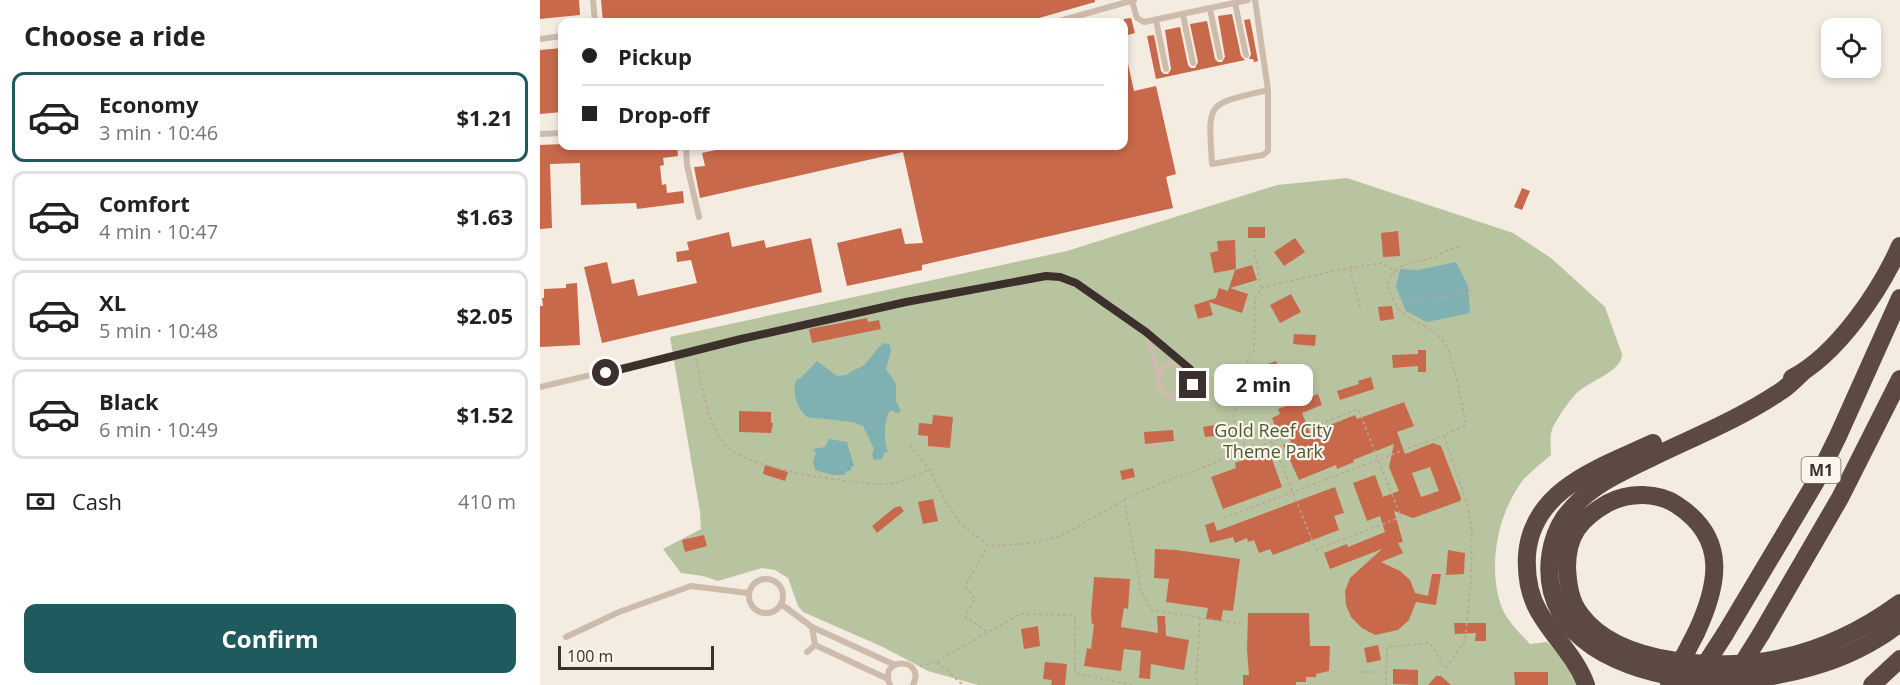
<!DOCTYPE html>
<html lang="en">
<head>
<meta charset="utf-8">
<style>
  body { margin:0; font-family:"Open Sans",sans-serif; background:#f2f2f2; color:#222; height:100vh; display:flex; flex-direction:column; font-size:22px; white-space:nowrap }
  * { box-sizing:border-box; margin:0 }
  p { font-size:20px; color:#767676 }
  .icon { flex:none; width:33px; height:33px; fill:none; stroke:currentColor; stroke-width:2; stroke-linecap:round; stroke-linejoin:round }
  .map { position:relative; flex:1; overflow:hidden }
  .side { display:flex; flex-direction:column; background:#fff; width:540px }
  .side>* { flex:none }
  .hud { position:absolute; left:18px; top:18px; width:570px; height:132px; border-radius:12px; box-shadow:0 3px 9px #0003; display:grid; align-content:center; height:132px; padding:0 24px; background:#fff }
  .fabs { position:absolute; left:1281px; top:18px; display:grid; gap:12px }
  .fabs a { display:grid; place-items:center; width:60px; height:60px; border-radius:12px; background:#fff; box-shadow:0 3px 9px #0003; font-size:30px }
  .scale { position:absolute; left:18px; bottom:15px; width:156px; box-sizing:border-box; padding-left:6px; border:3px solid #3b302b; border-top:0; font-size:16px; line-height:21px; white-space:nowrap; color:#3b302b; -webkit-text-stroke:4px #fbf5ee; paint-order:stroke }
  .end { position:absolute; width:27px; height:27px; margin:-14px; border:8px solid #3b302b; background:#fff; box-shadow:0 0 0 3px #fff }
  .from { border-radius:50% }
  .bubble { position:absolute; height:42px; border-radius:12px; background:#fff; box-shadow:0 3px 9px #0003; font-size:20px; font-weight:700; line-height:42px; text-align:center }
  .hud b { display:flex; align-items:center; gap:21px; height:57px; font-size:22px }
  .hud b+b { border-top:2px solid #e0e0e0 }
  .hud i { width:15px; height:15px; background:#222 }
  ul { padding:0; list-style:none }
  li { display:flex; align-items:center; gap:18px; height:90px; margin:0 12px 9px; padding:0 12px; border:3px solid #e0e0e0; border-radius:12px }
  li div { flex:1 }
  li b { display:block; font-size:22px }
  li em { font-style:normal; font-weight:700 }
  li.on { border-color:#1f5a5e }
  li>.icon { width:54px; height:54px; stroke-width:1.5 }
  h2 { padding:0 24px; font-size:27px; line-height:72px }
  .pay { display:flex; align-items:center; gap:15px; height:66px; padding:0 24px; font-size:22px }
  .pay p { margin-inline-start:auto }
  .button { display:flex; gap:12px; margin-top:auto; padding:12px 24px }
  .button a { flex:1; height:69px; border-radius:12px; background:#1f5a5e; color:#fff; font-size:24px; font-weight:700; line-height:69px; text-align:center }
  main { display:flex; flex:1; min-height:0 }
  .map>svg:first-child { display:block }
</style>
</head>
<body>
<main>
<section class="side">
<h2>Choose a ride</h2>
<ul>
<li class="on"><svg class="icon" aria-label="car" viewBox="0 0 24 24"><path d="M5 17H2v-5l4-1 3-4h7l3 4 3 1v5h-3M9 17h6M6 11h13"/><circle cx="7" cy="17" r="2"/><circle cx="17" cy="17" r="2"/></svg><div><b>Economy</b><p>3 min · 10:46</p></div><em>$1.21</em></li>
<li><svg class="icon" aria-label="car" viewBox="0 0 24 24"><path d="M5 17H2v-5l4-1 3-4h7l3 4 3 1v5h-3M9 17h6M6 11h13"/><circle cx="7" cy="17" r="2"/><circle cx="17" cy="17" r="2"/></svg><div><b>Comfort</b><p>4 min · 10:47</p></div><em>$1.63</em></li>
<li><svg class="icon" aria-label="car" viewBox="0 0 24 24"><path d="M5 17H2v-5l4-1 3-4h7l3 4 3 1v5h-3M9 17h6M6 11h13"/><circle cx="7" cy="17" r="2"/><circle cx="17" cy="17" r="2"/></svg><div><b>XL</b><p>5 min · 10:48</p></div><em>$2.05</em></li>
<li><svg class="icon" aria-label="car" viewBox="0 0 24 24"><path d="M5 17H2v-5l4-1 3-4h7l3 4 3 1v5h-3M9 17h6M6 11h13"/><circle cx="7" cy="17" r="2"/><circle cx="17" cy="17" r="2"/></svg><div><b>Black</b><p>6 min · 10:49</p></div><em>$1.52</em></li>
</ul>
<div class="pay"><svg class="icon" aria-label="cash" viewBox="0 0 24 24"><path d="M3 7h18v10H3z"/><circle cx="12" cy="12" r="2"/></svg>Cash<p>410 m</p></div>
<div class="button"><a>Confirm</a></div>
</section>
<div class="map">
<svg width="1360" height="685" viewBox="0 0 1360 685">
  <rect width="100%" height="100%" fill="#f4ebe1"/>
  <!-- green -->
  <path fill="#b8c4a0" d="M807 178 973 233 1011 258 1065 307 1082 354C1082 373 1046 381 1034 396 1027 404 1018 417 1013 427 1009 435 1011 446 1011 455 1002 463 991 471 983 480 957 514 947 568 962 608 967 621 981 634 990 644L1007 642C1020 654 1029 669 1036 685H438L388 671 343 647 263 612 258 606 248 578 235 570 222 568 178 581 163 576 141 573 123 549 161 529 160 512 130 337 527 251 737 185Z"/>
  <!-- water -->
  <g fill="#7fb0b2">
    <path d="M916 262 928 286 930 313 887 322 866 311 856 287 860 269 878 270Z"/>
    <path d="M344 343 349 344 351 350 346 369 356 384V401L361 411 357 413 351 410C343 418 344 442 348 452L344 453 342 459 334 460 332 454 334 449 323 426 312 422 267 417C257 408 252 393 256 380L261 378 277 361 297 376 307 375C313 369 319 369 324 365 332 358 335 349 344 343Z"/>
    <path d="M289 439 307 442 314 466 311 467V470L305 472V475H293L275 470 273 462 276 453 273 449 285 447Z"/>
  </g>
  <!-- building -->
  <g fill="#c8694b" fill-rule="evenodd">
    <path d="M0 0H39L40 15 0 19Z"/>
    <path d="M61 0H555V2L485 22H63Z"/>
    <path d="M692 14 701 56 705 60 616 79 607 36 614 35 621 71 624 74H628L631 69 625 30 640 27 648 65 651 68H655L658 62 650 24 667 21 675 59 678 62H682L685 57 678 16Z"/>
    <path d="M591 18 595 33 584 36V19Z"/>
    <path d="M710 19 718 61 714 62 713 59H709L711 54 704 20Z"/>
    <path d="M22 48V112L0 114V50Z"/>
    <path d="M587 59 594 91 616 86 636 174 626 177 633 208 382 265V270L307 286 297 243 361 228 365 244 383 243 363 152 160 198 154 167 165 166 162 153 176 150 174 146H187V148L196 146H584V60Z"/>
    <path d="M22 144 137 146 138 156 123 158 124 165 120 166 122 185 126 184 127 193 143 191 144 203 97 209 96 203 41 205 40 163 10 164 12 228 0 229V145Z"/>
    <path d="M982 188 990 191 982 210 974 207Z"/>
    <rect x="708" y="227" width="17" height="11"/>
    <path d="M858 231 860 256 843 257 841 233Z"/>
    <path d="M189 232 192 247 224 240 226 248 271 238 282 292 62 343 44 267 67 262 72 284 94 279 98 296 157 283 151 260 137 262 136 252 149 250 147 242Z"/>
    <path d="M755 238 765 252 744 266 734 252Z"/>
    <path d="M695 240 696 269 674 273 670 253 678 251 677 241Z"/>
    <path d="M712 265 717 280 690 288 708 294 702 313 669 302 673 315 658 319 654 305 676 298 679 288 688 291 695 270Z"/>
    <path d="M37 283 40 345 0 347V306H3L2 298H4V289L26 288V284Z"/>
    <path d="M751 294 761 312 740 323 730 305Z"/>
    <path d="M852 306 854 319 840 321 838 307Z"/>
    <path d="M327 318 328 322 339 320 341 329 272 343 269 329Z"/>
    <path d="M754 334 776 335 775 346 753 344Z"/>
    <path d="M878 350H886V372H878V366L853 368 852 355 878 354Z"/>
    <path d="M736 361 742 375 721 383 715 369Z"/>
    <path d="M831 377 834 389 800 400 797 391 819 384 818 381Z"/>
    <path d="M778 394 782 405 762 413 770 433 815 415 817 419 864 402 874 426 857 432 865 454 893 443 901 446 921 498 920 501 873 518 854 511 863 542 858 543 863 553 841 562 860 571 870 580 875 593 888 596 892 574H901L896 605 876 602 869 620 858 630 835 635 822 628 811 617 806 605 805 591 810 578 842 549 790 569 784 553 807 544 808 547 845 532 840 516 827 521 813 483 835 475 843 497 859 491 849 467 854 444 813 460 814 462 797 469 796 465 759 480 743 445 751 442 744 425 736 429 732 418 740 414 738 409ZM890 467 899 491 881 497 872 473Z"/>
    <path d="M199 411 231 412V423H233L231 433 199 432Z"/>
    <path d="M393 415 413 417 410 448 388 446V436L378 435 379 423 392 424Z"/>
    <path d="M674 425 675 436 665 437 663 427Z"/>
    <path d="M633 430 634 441 605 444 604 432Z"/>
    <path d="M729 451 742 487 683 509 671 477 696 468 695 463Z"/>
    <path d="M225 465 248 472 245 481 223 474Z"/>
    <path d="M593 468 595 477 582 480 580 471Z"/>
    <path d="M795 487 804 513 794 516 799 530 733 555 730 549 719 553 714 540 708 542 707 538 695 543 693 537 670 543 665 525 674 522 677 531Z"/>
    <path d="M393 499 398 521 383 524 378 502Z"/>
    <path d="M360 506 364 511 337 533 332 526 354 508Z"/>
    <path d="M164 535 167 546 145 552 142 540Z"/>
    <path d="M615 549 636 550 700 559 693 611 683 610 681 621 666 619 668 608 626 602 629 579 614 578Z"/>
    <path d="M908 550 925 553 924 574 906 575Z"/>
    <path d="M554 577 590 579 588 609 584 608 581 627 618 633 617 616H625L626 636 649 640 644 670 611 664 610 679 599 678 601 651 584 649 581 671 544 666 547 648 551 649 554 624H552L551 614Z"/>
    <path d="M708 613H769L770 646H790L789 671 776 674V677H766V682H756V685H703V675H709L707 650Z"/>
    <path d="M914 623H946V641H935L936 633 915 634Z"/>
    <path d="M498 626 500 646 484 649 481 629Z"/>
    <path d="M838 645 841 660 827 663 824 648Z"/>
    <path d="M505 662 527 664 525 685H511L512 680 503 679Z"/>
    <path d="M853 669 878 670V685L853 684Z"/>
    <path d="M974 672H1008V685H975Z"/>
    <path d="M896 676H901L911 685H888Z"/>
  </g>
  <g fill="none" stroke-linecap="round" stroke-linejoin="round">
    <!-- path -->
    <g stroke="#b9a596" stroke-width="1.5" stroke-dasharray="3 3" stroke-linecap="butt">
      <path d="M714 249 721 287"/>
      <path d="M810 269 821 310"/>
      <path d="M856 271C865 261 880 262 892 258 902 254 908 248 920 247"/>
      <path d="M851 298C877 298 909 301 932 289"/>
      <path d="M156 359C163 388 167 427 189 449 209 468 327 488 354 483 366 481 378 474 389 470"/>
      <path d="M370 445 390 470 406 502 420 523 449 546C472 544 499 545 521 535 550 522 575 502 605 490 676 461 747 437 818 409L861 517 776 550 733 443"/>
      <path d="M707 450 693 418 702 390 697 378 714 350 715 299 721 288 797 270 841 263 855 271 848 282C856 328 884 314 905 344 913 354 923 409 926 425L904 435 926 501 932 529 931 580 925 641 905 669 890 643 847 647 846 685"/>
      <path d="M584 499 601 590 611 610 701 624"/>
      <path d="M683 518 904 435"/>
      <path d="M447 631 425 617 435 599 425 586 448 546"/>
      <path d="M397 662 423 685"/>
      <path d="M380 666 396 662 480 614 535 615V673L592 685"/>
      <path d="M814 672H845"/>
      <path d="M658 685 656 683 660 619"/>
    </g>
    <!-- service -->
    <g stroke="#cdbbac" stroke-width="6">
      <path d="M53 0 55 22"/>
      <path d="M715 0 728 90V151L723 155 672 164C668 100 666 105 728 90"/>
      <path d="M592 1 597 18 604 22 708 0"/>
      <path d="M695 3 706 55"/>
      <path d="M670 9 680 57"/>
      <path d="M643 15 653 63"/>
      <path d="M616 20 626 69"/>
      <path d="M516 22 594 0"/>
      <path d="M0 39 22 36"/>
      <path d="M0 134 22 133"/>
      <path d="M146 146 147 165 159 217"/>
      <path d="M606 332C610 347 616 362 618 377 619 382 618 385 621 390 625 395 631 398 637 397 642 397 646 395 649 391 666 370 629 347 618 377"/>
      <path d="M0 387 201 339 366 302 506 276 520 277 536 283 606 332 630 351 641 363"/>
      <circle cx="226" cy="596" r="17"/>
      <path d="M241 604 272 627 355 665"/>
      <path d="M272 627 275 645"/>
      <path d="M26 637 79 612 151 586 208 593"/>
      <path d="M267 652 275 645 348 679"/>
      <path d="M350 685C337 656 387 657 373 685"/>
    </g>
    <!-- motorway -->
    <g stroke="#5c4a42" stroke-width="18">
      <path d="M1262 373C1254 380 1247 388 1238 393 1199 419 1154 437 1113 457 1080 473 1046 487 1024 518 1010 539 1006 568 1012 592 1029 656 1114 679 1172 680 1205 681 1240 676 1271 667 1302 659 1335 643 1360 623"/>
      <path d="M1252 378C1297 355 1340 291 1360 246"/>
      <path d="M1156 633C1178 586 1189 539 1137 505 1118 492 1089 492 1068 503 1040 519 1027 535 1027 568 1028 584 1030 602 1041 615 1078 665 1181 671 1237 659 1282 650 1323 630 1360 603"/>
      <path d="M1185 634 1275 483 1298 436 1360 298"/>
      <path d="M1221 634 1300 498 1360 379"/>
      <path d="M1046 685C1036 657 1014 638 999 612 989 595 986 574 987 555 992 488 1062 467 1113 443"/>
      <path d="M1332 685 1360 659"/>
    </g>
    <!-- motorway-bridge -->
    <g stroke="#5c4a42" stroke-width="18">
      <path d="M1129 685 1156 633"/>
      <path d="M1152 685 1185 634"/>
      <path d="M1189 685 1221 634"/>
    </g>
  </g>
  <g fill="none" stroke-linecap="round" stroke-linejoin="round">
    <!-- route -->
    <path stroke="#3b302b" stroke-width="8" d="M66 373 201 339 366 302 506 276 520 277 536 283 606 332 650 369 654 380 653 385"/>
  </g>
  <g text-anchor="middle" stroke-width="4.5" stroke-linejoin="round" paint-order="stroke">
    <!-- shield labels -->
    <rect fill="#fbf5ee" stroke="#756b66" stroke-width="1.5" x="1261.5" y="457" width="39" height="26" rx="4.5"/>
    <g font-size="16" font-weight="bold" fill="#3b302b">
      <text x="1281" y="476">M1</text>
    </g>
    <!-- park labels -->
    <g font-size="18" fill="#4a5a2e" stroke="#fbf5ee">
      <text x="733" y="437">Gold Reef City<tspan x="733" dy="21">Theme Park</tspan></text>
    </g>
  </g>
</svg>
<div class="fabs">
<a><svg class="icon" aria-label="locate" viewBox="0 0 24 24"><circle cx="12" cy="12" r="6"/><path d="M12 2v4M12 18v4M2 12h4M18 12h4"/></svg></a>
</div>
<div class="scale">100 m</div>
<i class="end from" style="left:66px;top:373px"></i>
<i class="end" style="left:653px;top:385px"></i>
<div class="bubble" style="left:674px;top:364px;width:99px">2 min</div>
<div class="hud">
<b><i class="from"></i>Pickup</b>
<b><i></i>Drop-off</b>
</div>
</div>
</main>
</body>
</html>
